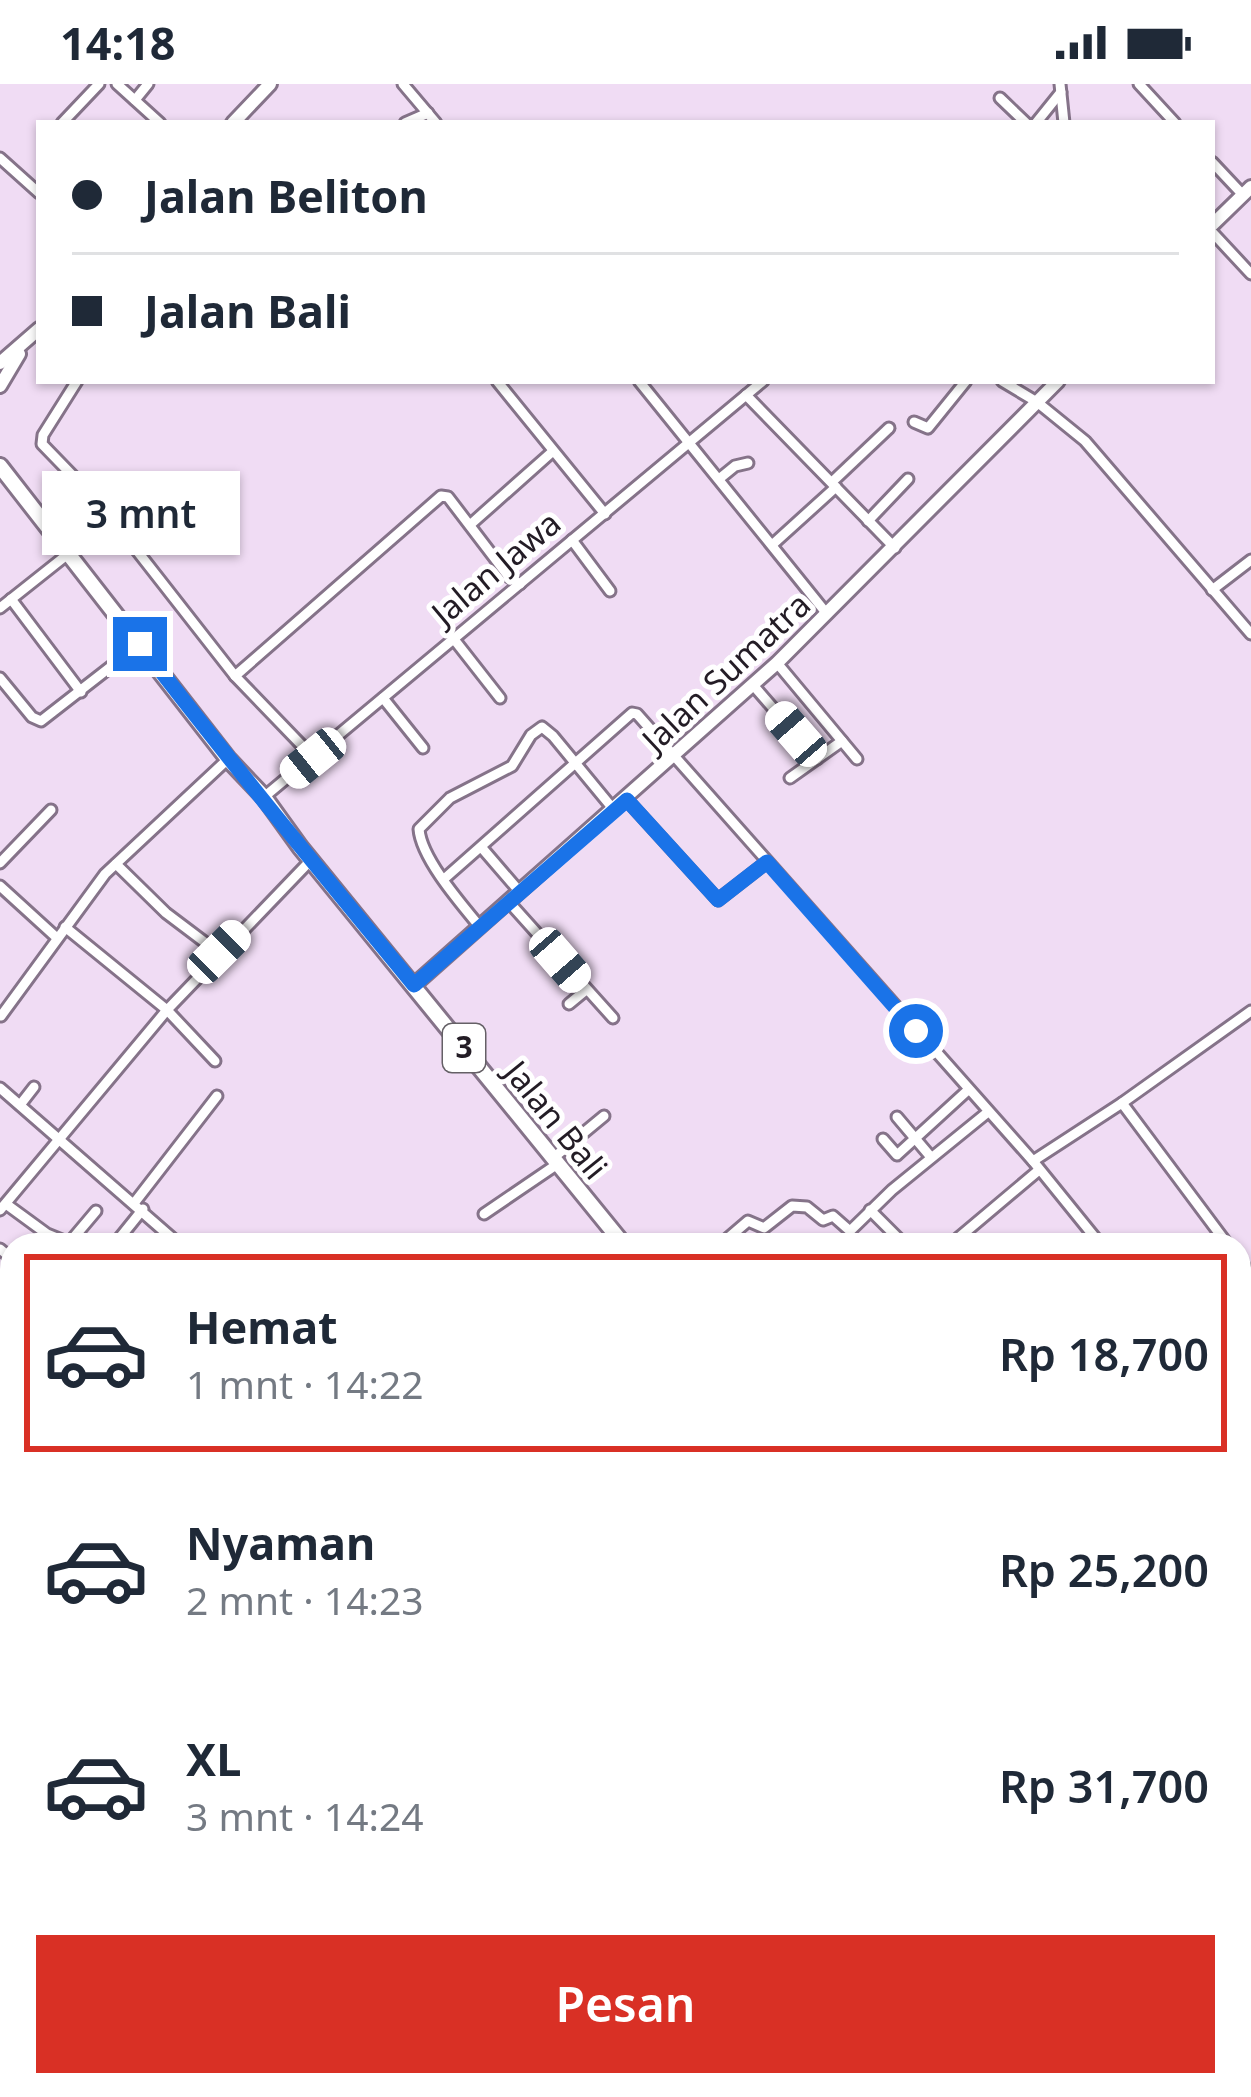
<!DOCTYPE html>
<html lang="id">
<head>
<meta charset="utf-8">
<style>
  body { margin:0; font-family:"Noto Sans",sans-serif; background:#f6f6f7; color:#1f2937; height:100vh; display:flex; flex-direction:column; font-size:45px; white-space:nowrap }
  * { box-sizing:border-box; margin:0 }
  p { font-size:39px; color:#747a83 }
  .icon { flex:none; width:66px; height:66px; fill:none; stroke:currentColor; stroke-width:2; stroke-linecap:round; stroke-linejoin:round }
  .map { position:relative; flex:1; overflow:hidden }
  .drawer { position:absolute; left:0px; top:1149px; width:1251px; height:864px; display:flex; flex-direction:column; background:#fff; border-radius:36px 36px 0 0; box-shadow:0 3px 9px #0004 }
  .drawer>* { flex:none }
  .banner { position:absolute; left:36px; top:36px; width:1179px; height:264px; border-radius:0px; box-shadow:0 3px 9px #0004; display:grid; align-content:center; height:264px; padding:0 36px; background:#fff }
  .end { position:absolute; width:54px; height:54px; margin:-27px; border:15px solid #1a73e8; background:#fff; box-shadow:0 0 0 6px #fff }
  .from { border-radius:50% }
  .bubble { position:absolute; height:84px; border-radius:0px; background:#fff; box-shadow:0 3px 9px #0004; font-size:39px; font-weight:600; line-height:84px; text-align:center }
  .car { position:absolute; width:36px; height:72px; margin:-36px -18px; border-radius:15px; box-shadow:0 0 9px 3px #0007; background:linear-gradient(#fff 24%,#345 0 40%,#fff 0 76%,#345 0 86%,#fff 0) }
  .banner b { display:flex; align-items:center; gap:42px; height:114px; font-size:45px }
  .banner b+b { border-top:3px solid #e0e1e3 }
  .banner i { width:30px; height:30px; background:#1f2937 }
  ul { padding:21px 0 0; list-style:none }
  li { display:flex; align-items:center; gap:36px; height:198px; margin:0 24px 18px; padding:0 12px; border:6px solid transparent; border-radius:0px }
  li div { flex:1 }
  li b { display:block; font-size:45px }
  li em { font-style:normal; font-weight:600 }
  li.current { border-color:#d93025 }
  li>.icon { width:108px; height:108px; stroke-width:1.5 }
  .button { display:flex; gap:24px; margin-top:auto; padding:24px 36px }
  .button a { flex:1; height:138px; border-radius:0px; background:#d93025; color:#fff; font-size:48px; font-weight:600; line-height:138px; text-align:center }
  .status { display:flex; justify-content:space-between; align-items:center; height:84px; padding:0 60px; background:#fff; direction:ltr }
  .status svg { height:33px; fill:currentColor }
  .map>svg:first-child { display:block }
</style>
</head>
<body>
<div class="status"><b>14:18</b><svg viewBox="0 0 49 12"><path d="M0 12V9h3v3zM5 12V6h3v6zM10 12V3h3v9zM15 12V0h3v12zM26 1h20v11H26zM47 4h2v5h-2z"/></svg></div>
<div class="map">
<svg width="1251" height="2013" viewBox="0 0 1251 2013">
  <rect width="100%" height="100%" fill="#f0dcf4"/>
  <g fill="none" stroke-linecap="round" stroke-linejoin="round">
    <defs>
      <g id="minor">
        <path d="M117 0 160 39"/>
        <path d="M403 0 436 39"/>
        <path d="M1060 0 1064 39"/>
        <path d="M1139 0 1175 39"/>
        <path d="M1000 14 1026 39"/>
        <path d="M135 16 148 0"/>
        <path d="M62 39 99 0"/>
        <path d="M405 39 428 29"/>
        <path d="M1036 39 1061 8"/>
        <path d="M0 74 39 109"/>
        <path d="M1212 78 1243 111"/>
        <path d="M1212 148 1251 190"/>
        <path d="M77 297 43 351 42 360 102 422 235 592 313 673"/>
        <path d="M497 297 605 430"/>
        <path d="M639 297 827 530"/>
        <path d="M1002 297 1037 318 1085 357 1251 550"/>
        <path d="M746 311 895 464"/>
        <path d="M914 338 928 344 966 297"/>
        <path d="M719 395 735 382 748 379"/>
        <path d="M832 398 889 344"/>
        <path d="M868 437 908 395"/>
        <path d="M471 440 552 368"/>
        <path d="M572 456 610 507"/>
        <path d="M772 461 836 403"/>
        <path d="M1212 506 1251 476"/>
        <path d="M11 515 81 608"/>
        <path d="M0 524 68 470"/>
        <path d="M453 554 500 614"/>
        <path d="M777 579 857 675"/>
        <path d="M235 592 441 412 448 413 509 493 520 500"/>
        <path d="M0 594 32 633 41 637 140 560"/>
        <path d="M753 601 817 675"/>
        <path d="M383 614 423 664"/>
        <path d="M790 694 842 657"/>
        <path d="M264 713 763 297"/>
        <path d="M627 716 718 816 767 778"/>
        <path d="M482 764 519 807"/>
        <path d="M0 779 51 726"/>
        <path d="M116 780 166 829 219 869"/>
        <path d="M444 795 632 629 637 630 1033 1077 1101 1161"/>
        <path d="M0 802 57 854"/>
        <path d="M508 817 613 934"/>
        <path d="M65 843 167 926 215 977"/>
        <path d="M480 843C461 820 421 774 419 745L450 714 512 682 531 651 542 643 553 652 614 726"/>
        <path d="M569 920 586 906"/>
        <path d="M1 932 105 790 228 675"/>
        <path d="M0 1004 180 1161"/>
        <path d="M1122 1019 1251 927"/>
        <path d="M20 1021 34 1003"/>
        <path d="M897 1033 930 1072"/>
        <path d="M883 1055 897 1071 968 1006"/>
        <path d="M552 1075 604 1032"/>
        <path d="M1033 1077 1122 1019 1228 1161"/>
        <path d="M135 1118 217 1012"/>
        <path d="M6 1120 47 1150 69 1159 96 1127"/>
        <path d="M0 1126 167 926 311 776"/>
        <path d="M870 1126 905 1161"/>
        <path d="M484 1130 556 1081"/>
        <path d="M114 1161 143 1125"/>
        <path d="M600 1161 614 1150"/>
        <path d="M720 1161 748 1137 764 1144 792 1122 807 1123 823 1136 833 1132 850 1147 892 1106 988 1028"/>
        <path d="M950 1161 1039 1086"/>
        <path d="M0 1165 12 1175"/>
        <path d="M1239 1175 1251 1191"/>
        <path d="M1239 1348 1251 1364"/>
        <path d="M1239 1605 1251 1618"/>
        <path d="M1239 1674 1251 1663"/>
        <path d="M247 2001 259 2013"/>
        <path d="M335 2001 346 2013"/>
        <path d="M429 2001 441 2013"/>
        <path d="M507 2001 519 2013"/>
        <path d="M820 2001 830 2013"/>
        <path d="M233 2013 245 2001"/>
        <path d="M746 2013 758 2001"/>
      </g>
      <g id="major">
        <path d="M233 39 270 0"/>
        <path d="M1212 141 1251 103"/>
        <path d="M0 279 39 245"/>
        <path d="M0 302 19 270"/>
        <path d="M414 901 777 579 1058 297"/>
        <path d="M1239 1920 1251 1935"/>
      </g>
      <g id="highway">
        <path d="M0 382 228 675 264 713 300 763 624 1161"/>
        <path d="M1239 1549 1251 1538"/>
      </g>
    </defs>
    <!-- minor casing -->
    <use href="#minor" stroke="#857389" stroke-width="15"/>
    <!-- major casing -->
    <use href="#major" stroke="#857389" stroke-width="18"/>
    <!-- highway casing -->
    <use href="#highway" stroke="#857389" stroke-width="20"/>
    <!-- minor -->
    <use href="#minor" stroke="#fff" stroke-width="9"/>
    <!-- major -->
    <use href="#major" stroke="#fff" stroke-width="12"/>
    <!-- highway -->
    <use href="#highway" stroke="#fff" stroke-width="14"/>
  </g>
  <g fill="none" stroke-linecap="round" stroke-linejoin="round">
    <!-- route -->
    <path stroke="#1a73e8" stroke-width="15" d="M140 560C229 676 321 788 414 901L627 716 718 816 767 778 916 947"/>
  </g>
  <g text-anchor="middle" stroke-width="10" stroke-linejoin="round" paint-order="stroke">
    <!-- shield labels -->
    <rect fill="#fff" stroke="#656066" stroke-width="3" x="443" y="940" width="42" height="48" rx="9"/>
    <g font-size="30" font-weight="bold" fill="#231c25">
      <text x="464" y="974">3</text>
    </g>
    <!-- street labels -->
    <g font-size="33" fill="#231c25" stroke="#fff">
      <text transform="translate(496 484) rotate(-40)" y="12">Jalan Jawa</text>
      <text transform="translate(726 588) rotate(-43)" y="12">Jalan Sumatra</text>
      <text transform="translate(556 1036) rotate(51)" y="12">Jalan Bali</text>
    </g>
  </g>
</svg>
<i class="end from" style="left:916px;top:947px"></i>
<i class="end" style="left:140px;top:560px"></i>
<div class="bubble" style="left:42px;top:387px;width:198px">3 mnt</div>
<i class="car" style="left:796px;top:650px;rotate:319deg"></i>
<i class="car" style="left:313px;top:674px;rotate:231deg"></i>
<i class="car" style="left:219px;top:868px;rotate:45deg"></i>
<i class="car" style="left:560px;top:876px;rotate:139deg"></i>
<div class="banner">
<b><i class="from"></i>Jalan Beliton</b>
<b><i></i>Jalan Bali</b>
</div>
<section class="drawer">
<ul>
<li class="current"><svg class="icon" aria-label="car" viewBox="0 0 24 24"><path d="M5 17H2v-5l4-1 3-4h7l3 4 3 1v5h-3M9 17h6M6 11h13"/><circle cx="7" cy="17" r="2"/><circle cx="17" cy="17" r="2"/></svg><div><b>Hemat</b><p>1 mnt · 14:22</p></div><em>Rp 18,700</em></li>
<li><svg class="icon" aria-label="car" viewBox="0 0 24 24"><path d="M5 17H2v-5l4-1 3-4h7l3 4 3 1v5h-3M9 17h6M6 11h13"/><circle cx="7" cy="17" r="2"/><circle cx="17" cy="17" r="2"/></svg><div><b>Nyaman</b><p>2 mnt · 14:23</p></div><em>Rp 25,200</em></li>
<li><svg class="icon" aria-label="car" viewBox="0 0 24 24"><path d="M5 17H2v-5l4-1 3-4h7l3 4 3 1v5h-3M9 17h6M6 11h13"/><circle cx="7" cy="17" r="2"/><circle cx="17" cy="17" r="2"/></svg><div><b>XL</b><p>3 mnt · 14:24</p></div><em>Rp 31,700</em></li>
</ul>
<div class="button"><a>Pesan</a></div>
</section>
</div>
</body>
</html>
